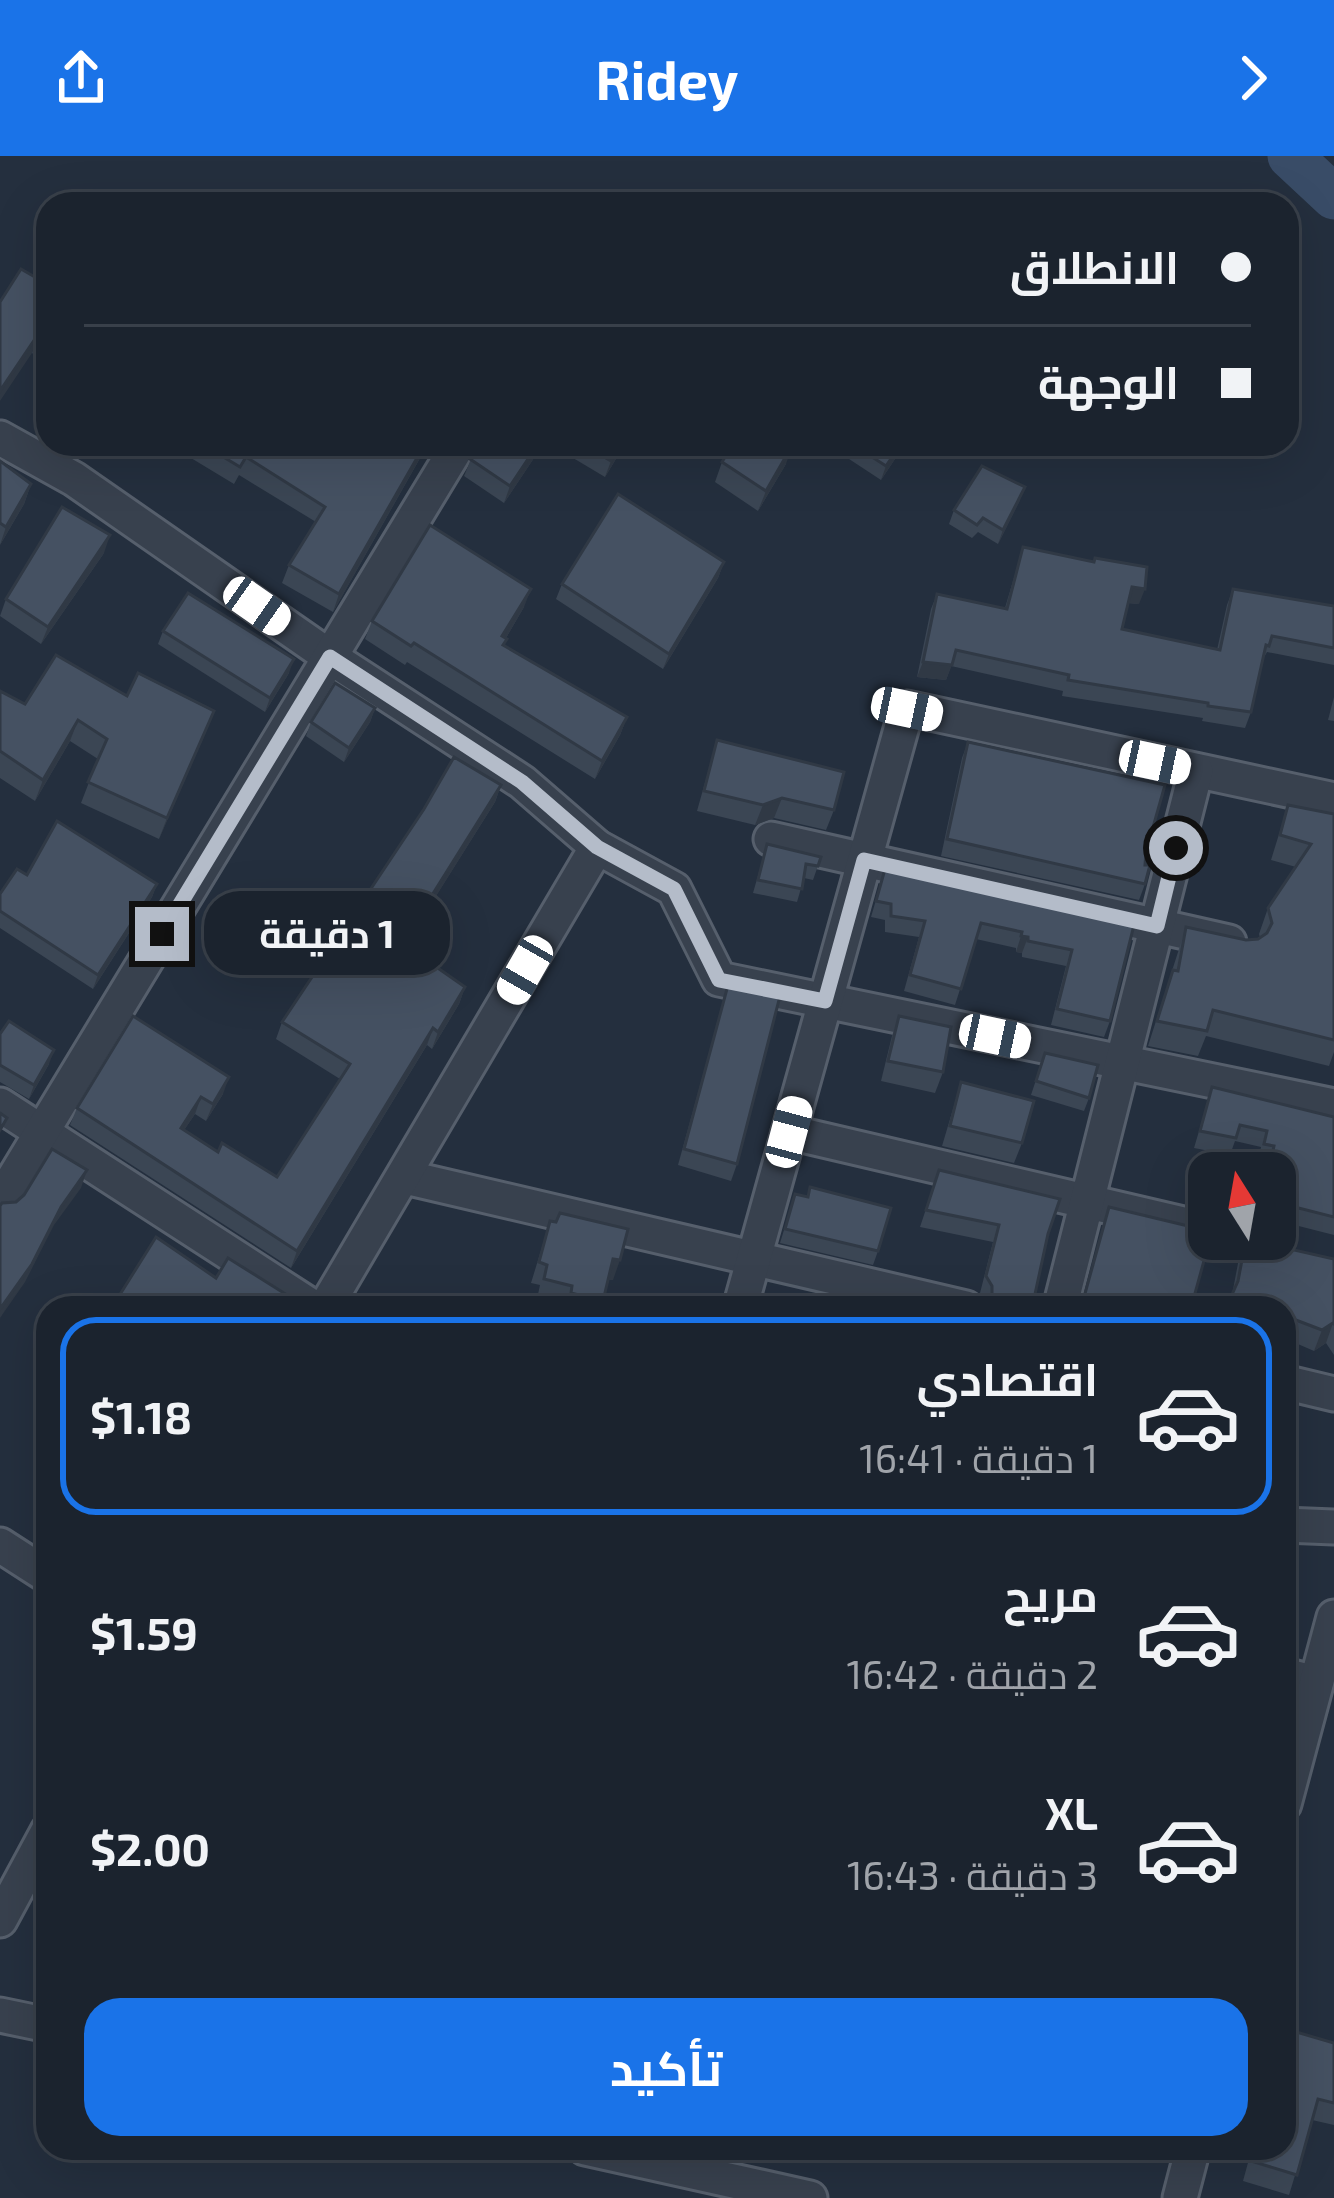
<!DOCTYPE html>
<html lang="ar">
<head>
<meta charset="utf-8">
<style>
  body { margin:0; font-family:"Exo 2",Cairo,sans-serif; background:#242b36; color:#f1f3f6; direction:rtl; height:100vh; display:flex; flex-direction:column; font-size:45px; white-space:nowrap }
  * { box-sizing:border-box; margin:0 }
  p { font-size:39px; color:#a0a4aa }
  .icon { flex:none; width:66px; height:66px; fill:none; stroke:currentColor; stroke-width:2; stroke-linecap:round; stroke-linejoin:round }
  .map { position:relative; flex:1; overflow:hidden; direction:ltr }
  .details { position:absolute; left:36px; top:1140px; width:1260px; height:864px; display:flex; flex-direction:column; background:#1b232e; border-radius:36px; box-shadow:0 12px 48px #0002,0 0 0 3px #39404a; direction:rtl }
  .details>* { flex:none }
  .banner { position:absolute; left:36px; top:36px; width:1263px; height:264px; border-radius:36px; box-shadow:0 12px 48px #0002,0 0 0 3px #39404a; direction:rtl; display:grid; align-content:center; height:264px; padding:0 48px; background:#1b232e }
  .needle { width:78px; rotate:349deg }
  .fabs { position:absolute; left:1188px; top:996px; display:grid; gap:24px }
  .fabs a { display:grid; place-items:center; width:108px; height:108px; border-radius:24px; background:#1b232e; box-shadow:0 12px 48px #0002,0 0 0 3px #39404a; font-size:60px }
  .end { position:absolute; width:54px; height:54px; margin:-27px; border:15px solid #b4bcc9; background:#111; box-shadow:0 0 0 6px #111 }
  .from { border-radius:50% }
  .bubble { position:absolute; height:84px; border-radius:36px; background:#1b232e; box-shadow:0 12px 48px #0002,0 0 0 3px #39404a; font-size:39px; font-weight:700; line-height:84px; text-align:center; direction:rtl }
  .car { position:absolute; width:36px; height:72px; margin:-36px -18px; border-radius:15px; box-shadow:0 0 9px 3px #0007; background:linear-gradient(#fff 24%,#345 0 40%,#fff 0 76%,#345 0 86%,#fff 0) }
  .banner b { display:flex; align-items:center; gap:42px; height:114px; font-size:45px }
  .banner b+b { border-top:3px solid #39404a }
  .banner i { width:30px; height:30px; background:#f1f3f6 }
  ul { padding:21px 0 0; list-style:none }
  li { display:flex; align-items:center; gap:36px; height:198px; margin:0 24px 18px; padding:0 24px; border:6px solid transparent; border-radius:36px }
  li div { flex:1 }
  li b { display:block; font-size:45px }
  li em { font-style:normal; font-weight:700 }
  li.current { border-color:#1a73e8 }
  li>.icon { width:108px; height:108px; stroke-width:1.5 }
  .button { display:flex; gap:24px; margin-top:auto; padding:24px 48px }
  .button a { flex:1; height:138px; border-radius:36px; background:#1a73e8; color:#fff; font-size:48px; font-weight:700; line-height:138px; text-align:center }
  header { display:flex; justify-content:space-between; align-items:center; height:156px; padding:0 48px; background:#1a73e8; color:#fff; font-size:54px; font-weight:700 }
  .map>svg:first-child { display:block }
</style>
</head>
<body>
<header><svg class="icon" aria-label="forward" viewBox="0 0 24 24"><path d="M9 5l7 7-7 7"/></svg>Ridey<svg class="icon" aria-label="share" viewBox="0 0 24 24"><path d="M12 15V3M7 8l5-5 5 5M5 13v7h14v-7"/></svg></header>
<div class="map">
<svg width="1334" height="2042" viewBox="0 0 1334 2042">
  <rect width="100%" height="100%" fill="#242f3e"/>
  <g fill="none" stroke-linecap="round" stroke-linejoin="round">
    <!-- river -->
    <path stroke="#394c67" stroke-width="45" d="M1290 0 1334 41"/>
    <defs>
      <g id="minor">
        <path d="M0 282 74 323 330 501 522 626 597 691 674 733 719 823 1334 950"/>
        <path d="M771 683 1229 786"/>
        <path d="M0 949 314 1152"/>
        <path d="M789 976 1209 1074"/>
        <path d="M405 1021 966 1152"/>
        <path d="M0 1045 459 288"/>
        <path d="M325 1152 597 691"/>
        <path d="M740 1152 907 552 1334 644"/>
        <path d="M1060 1152 1196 615"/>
        <path d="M1284 1226 1334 1238"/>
        <path d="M1284 1369 1334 1371"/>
        <path d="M0 1389 48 1420"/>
        <path d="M1284 1519 1316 1527"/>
        <path d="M1284 1648 1334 1461"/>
        <path d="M0 1764 48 1675"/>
        <path d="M0 1859 48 1869"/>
        <path d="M585 1992 810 2042"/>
        <path d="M1180 2042 1193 1992"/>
      </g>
    </defs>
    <!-- minor casing -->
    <use href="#minor" stroke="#565f6c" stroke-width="39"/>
    <!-- minor -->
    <use href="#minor" stroke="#38414e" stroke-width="33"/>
  </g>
  <!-- wall -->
  <g fill="#3b4654">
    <path d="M48 126V207L32 197Z"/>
    <path d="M183 288H428L333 456 282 427 289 409 316 366 239 319 234 328 186 299 188 292Z"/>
    <path d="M477 288H540L536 299 504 347 464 320Z"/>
    <path d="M560 288H625L605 321 558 293Z"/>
    <path d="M850 288H905L881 324 846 301Z"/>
    <path d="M0 305 31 328 24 348 0 389Z"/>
    <path d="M722 306 786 308 758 355 715 326Z"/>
    <path d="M1020 344 998 388 978 376 972 382 949 368 954 354Z"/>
    <path d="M1023 391 1139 448 1128 447 1122 473 1217 494 1227 449 1233 433 1334 450V509L1267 496 1262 505 1251 556 1245 572 1202 565 1203 562 1062 540 1063 535 951 510 946 524 917 521 931 453 937 438 1005 452Z"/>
    <path d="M104 397 41 488 0 460 6 443Z"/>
    <path d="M724 406 718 422 663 513 556 443 562 428Z"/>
    <path d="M524 451 506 482 504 490 627 561 620 579 595 623 407 506 405 509 365 483 372 465Z"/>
    <path d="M163 475 289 517 265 556 158 488Z"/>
    <path d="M0 535 25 548 127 540 214 555 159 683 81 647 98 603 70 585 35 645 0 622Z"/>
    <path d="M1334 541V565L1328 564Z"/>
    <path d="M375 552 370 566 344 606 306 580 311 566Z"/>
    <path d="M717 584 834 654 826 674 774 662 755 669 697 655Z"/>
    <path d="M968 586 1146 696 1145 728 1139 744 941 700 962 602Z"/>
    <path d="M501 629 495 646 405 789 465 831 459 848 432 893 427 889 291 1112 70 969 77 952 223 938 206 965 195 958 184 974 218 996 277 1021 340 923 276 883 282 866Z"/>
    <path d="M1288 649 1334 658V896L1329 910 1206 880 1198 900 1148 890 1186 771 1246 784 1260 782 1259 778 1268 752 1296 711 1271 704Z"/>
    <path d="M767 688 821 701 813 724 804 722 797 746 753 737Z"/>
    <path d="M885 713 1134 769 1110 865 1104 881 1051 869 1066 810 1022 801V797L1016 796V792L976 783 955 849 904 835 919 781 885 776V764L871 761Z"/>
    <path d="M157 728 152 741 93 833 0 772V738Z"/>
    <path d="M728 829 737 1008 731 1025 678 1009Z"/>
    <path d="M899 860 943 916 935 937 881 925 892 880Z"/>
    <path d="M0 878 49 908 29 943 0 926Z"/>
    <path d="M1045 897 1089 942 1084 955 1031 939Z"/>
    <path d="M961 926 1022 987 1014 1007 942 990Z"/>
    <path d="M1212 931 1334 961V1079L1275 1064V1017H1266L1268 1006 1258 1004 1261 991 1235 985 1230 999 1194 992Z"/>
    <path d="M939 1014 1048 1078 986 1147 980 1137 993 1086 920 1071Z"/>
    <path d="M810 1031 878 1095 873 1109 780 1087 795 1038 807 1041Z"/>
    <path d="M1109 1051 1191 1152H1080Z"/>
    <path d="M550 1065 613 1124H608L600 1152H564L565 1150 537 1143 540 1129 531 1127Z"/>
    <path d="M1246 1083 1334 1103V1199L1326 1187 1314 1195 1284 1182V1152L1232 1139 1239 1102Z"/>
    <path d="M216 1122 287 1139 283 1152H115L119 1140Z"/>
    <path d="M1334 1887V1969L1312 1964 1289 2039 1243 2025 1252 1992H1284Z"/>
    <path d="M48 1893V1925L41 1923Z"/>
  </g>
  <!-- shaded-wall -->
  <g fill="#303945">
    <path d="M39 177 32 197 0 245V235Z"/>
    <path d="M425 288H428L333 456 339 438Z"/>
    <path d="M538 288H540L536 299 504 347 510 330Z"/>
    <path d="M621 288H625L605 321 611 305Z"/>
    <path d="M793 288 786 308 758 355 766 335Z"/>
    <path d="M901 288H905L881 324 886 310Z"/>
    <path d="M31 328 24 348 0 389 6 371Z"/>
    <path d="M1025 331 1020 344 998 388 1003 374Z"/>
    <path d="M110 379 104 397 41 488 48 471Z"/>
    <path d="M724 406 718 422 663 513 669 498Z"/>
    <path d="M1132 431 1145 433 1139 448 1126 447Z"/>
    <path d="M531 433 524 451 496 499 502 480Z"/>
    <path d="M294 503 289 517 265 556 270 542Z"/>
    <path d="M923 506 952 509 946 524 917 521Z"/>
    <path d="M375 552 370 566 344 606 349 592Z"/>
    <path d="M214 555 206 576 159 683 167 662Z"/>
    <path d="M627 561 620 579 595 623 602 605Z"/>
    <path d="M78 564 70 585 35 645 43 624Z"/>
    <path d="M501 629 495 646 396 804 402 787Z"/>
    <path d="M782 642 774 662 755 669 763 649Z"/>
    <path d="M157 728 152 741 93 833 98 819Z"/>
    <path d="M1021 780 1028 781 1022 797 1016 796Z"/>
    <path d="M465 831 459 848 432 893 438 876Z"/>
    <path d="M433 872 427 889 291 1112 297 1095Z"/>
    <path d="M54 894 49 908 29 943 34 929Z"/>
    <path d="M229 921 223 938 206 965 213 948Z"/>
    <path d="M201 941 195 958 174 989 181 972Z"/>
    <path d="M87 1014 81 1032 54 1069 25 1126 0 1162V1153L61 1051Z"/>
    <path d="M613 1103 620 1104 613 1124H605Z"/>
    <path d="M1333 1167 1326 1187 1314 1195 1322 1174Z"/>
  </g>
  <!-- building -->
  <g fill="#455162" stroke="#303945" stroke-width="3">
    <path d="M21 113 47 128 48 126V182L39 177 0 235V146Z"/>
    <path d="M202 288H425L339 438 289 409 325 351 246 301 240 311Z"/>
    <path d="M479 288H538L510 330 470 303Z"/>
    <path d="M582 288H621L611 305Z"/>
    <path d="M733 288H793L766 335 722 306Z"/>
    <path d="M852 288H901L886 310Z"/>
    <path d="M0 305 31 328 6 371 0 367Z"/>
    <path d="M982 310 1025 331 1003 374 983 362 977 369 954 354Z"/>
    <path d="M618 338 724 406 669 498 562 428Z"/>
    <path d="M62 351 110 379 48 471 6 443Z"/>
    <path d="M430 369 531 433 502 480 507 483 503 489 627 561 602 605 414 487 411 490 372 465Z"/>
    <path d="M1023 391 1094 406 1095 402 1147 411 1145 433 1132 431 1122 473 1220 494 1233 433 1334 450V492L1272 480 1269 490 1266 489 1251 556 1208 550V547L1068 524 1069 519 956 494 952 509 923 506 937 438 1007 453Z"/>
    <path d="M188 437 294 503 270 542 163 475Z"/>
    <path d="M56 499 127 540 138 517 214 555 167 662 88 626 107 583 78 564 43 624 0 595V535L25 548Z"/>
    <path d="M335 527 375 552 349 592 311 566Z"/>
    <path d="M717 584 844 616 834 654 782 642 763 649 704 635Z"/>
    <path d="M968 586 1165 629 1146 696 1145 709H1150L1145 728 947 683Z"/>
    <path d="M454 601 501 629 402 787 465 831 438 876 433 872 297 1095 77 952 133 860 229 921 213 948 201 941 181 972 218 996 222 987 277 1021 350 908 282 866 424 653Z"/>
    <path d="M1288 649 1334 658V884L1213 854 1207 875 1157 865 1173 814 1178 815 1186 771 1246 784 1258 783 1267 777 1272 767 1268 752 1311 688 1280 679Z"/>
    <path d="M57 665 157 728 98 819 0 755V738L17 713 27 719Z"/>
    <path d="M767 688 821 701 818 710 806 708 802 733 758 724Z"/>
    <path d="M885 713 1134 769 1110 865 1057 853 1072 794 1028 785V781L1021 780 1022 776 981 767 961 833 910 819 925 765 891 760V748L876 745Z"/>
    <path d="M728 829 780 840 737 1008 684 993Z"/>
    <path d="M899 860 951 871 943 916 888 905Z"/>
    <path d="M9 865 54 894 34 929 0 909V878Z"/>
    <path d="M1045 897 1098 909 1089 942 1036 925Z"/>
    <path d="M961 926 1034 945 1022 987 950 970Z"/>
    <path d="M1212 931 1334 961V1061L1275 1046V1017H1268L1274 990 1264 988 1267 975 1240 969 1236 982 1200 975Z"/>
    <path d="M0 957 7 962 0 974Z"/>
    <path d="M52 993 87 1014 61 1051 32 1108 0 1153V1050L2 1047 16 1046 24 1039Z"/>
    <path d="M939 1014 1060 1043 1048 1078 1032 1152H982L992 1141V1130L986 1120 999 1069 926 1054Z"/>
    <path d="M810 1031 891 1052 878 1095 785 1073 795 1038 808 1041Z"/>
    <path d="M1109 1051 1209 1075 1210 1083 1191 1152H1081Z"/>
    <path d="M560 1057 628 1073 620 1104 613 1103 603 1145 571 1137 572 1130 544 1123 547 1109 539 1106 550 1065 556 1066Z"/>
    <path d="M156 1081 216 1122 228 1102 287 1139 279 1152H137L119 1140Z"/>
    <path d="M1246 1083 1334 1103V1168L1333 1167 1322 1174 1288 1161 1284 1171V1152H1226L1238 1125Z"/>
    <path d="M904 1141 952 1152H901Z"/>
    <path d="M682 1142 700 1148 699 1152H680Z"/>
    <path d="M1286 1873 1334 1887V1947L1318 1943 1297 2019 1251 2005 1254 1992H1284V1881Z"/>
  </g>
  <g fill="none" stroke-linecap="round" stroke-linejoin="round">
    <!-- route -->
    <path stroke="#b4bcc9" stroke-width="15" d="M162 778 330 501 522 626 597 691 674 733 719 824 825 845 864 704 1157 770 1176 692"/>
  </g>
</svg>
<div class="fabs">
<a><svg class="needle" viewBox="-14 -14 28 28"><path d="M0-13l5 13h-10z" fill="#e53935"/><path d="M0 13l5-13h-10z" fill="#a0a4aa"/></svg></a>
</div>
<i class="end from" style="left:1176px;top:692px"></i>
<i class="end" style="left:162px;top:778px"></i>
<div class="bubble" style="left:204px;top:735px;width:246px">1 دقيقة</div>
<i class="car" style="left:257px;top:450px;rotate:125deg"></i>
<i class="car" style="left:907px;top:553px;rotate:102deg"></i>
<i class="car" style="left:1155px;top:606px;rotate:102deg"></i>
<i class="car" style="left:525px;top:814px;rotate:210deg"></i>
<i class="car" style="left:995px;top:880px;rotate:102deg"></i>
<i class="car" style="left:789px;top:976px;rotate:15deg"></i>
<div class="banner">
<b><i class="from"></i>الانطلاق</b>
<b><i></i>الوجهة</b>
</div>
<section class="details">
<ul>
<li class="current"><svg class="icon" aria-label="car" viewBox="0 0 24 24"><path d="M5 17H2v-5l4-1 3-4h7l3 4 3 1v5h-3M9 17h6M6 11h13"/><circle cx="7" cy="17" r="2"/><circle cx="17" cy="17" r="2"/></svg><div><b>اقتصادي</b><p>1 دقيقة · 16:41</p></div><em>$1.18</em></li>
<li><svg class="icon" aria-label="car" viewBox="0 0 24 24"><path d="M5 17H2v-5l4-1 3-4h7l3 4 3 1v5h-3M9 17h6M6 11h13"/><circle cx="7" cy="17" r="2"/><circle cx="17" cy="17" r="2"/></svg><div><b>مريح</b><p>2 دقيقة · 16:42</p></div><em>$1.59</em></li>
<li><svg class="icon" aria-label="car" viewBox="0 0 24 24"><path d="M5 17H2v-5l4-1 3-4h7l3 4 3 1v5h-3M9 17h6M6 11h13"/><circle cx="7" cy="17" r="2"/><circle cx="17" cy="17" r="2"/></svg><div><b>XL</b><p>3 دقيقة · 16:43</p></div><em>$2.00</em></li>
</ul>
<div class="button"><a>تأكيد</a></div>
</section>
</div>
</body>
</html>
